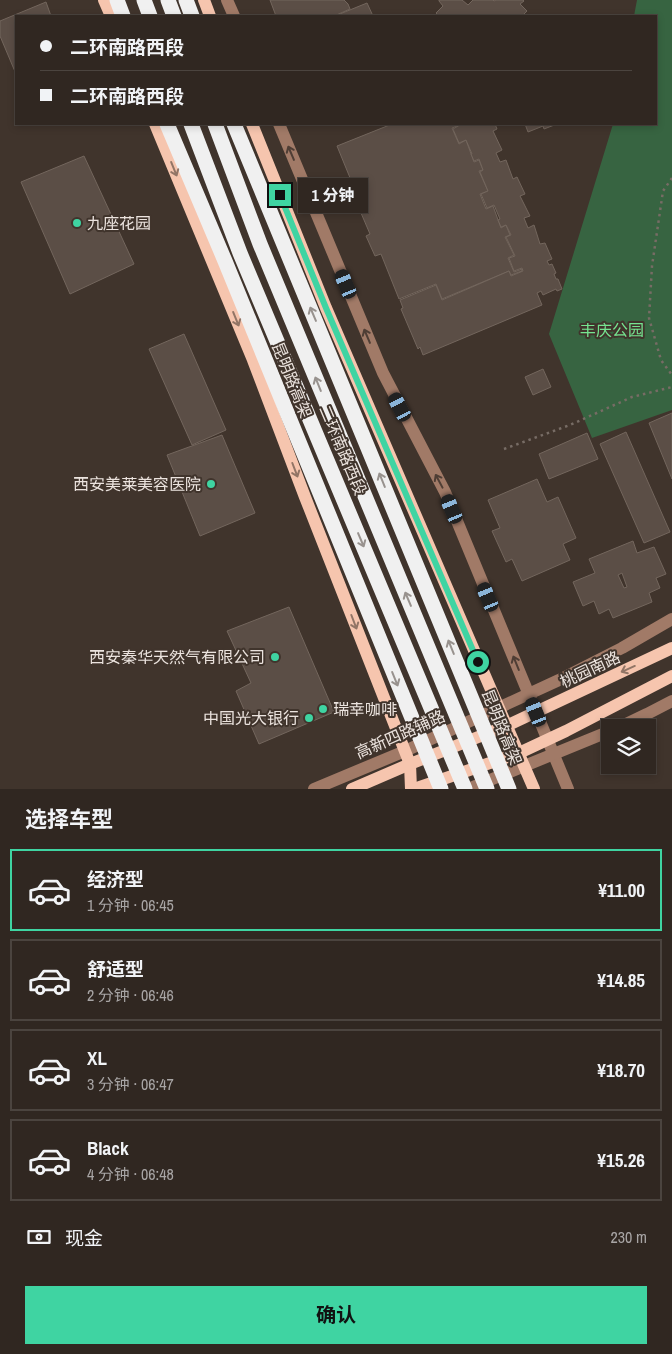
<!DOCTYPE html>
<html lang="zh">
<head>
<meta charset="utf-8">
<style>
  body { margin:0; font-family:"Archivo Narrow","Noto Sans SC",sans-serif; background:#382f2a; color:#f1f3f6; height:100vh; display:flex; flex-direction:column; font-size:19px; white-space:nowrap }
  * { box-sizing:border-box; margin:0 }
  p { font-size:16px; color:#a8a5a5 }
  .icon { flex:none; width:28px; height:28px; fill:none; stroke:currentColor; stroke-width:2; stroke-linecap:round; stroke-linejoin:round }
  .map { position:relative; height:789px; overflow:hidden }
  .side { display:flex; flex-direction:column; background:#302721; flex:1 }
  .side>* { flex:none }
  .banner { position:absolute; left:15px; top:15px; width:642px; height:110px; border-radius:0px; box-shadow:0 2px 8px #0003,0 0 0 1px #4b443f; display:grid; align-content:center; height:110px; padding:0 25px; background:#302721 }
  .buttons { position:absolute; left:601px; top:719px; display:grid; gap:10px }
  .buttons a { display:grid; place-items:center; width:55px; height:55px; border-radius:0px; background:#302721; box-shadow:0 2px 8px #0003,0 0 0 1px #4b443f; font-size:25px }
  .end { position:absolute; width:22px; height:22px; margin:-11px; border:6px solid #3fd4a2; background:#111; box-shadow:0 0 0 2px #111 }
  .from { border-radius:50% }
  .bubble { position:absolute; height:35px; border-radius:0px; background:#302721; box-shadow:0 2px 8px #0003,0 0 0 1px #4b443f; font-size:16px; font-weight:700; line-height:35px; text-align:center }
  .car { position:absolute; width:15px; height:30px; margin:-15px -8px; border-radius:6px; box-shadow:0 0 4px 1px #0007; background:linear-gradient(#222 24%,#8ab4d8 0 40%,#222 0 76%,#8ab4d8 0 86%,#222 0) }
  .banner b { display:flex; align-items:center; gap:18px; height:48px; font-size:19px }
  .banner b+b { border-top:1px solid #4b443f }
  .banner i { width:12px; height:12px; background:#f1f3f6 }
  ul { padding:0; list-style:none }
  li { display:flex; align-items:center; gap:15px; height:82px; margin:0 10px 8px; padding:0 15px; border:2px solid #4b443f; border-radius:0px }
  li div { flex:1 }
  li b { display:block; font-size:19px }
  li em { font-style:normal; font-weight:700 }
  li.selected { border-color:#3fd4a2 }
  li>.icon { width:45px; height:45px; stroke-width:1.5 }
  h2 { padding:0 25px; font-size:22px; line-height:60px }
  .pay { display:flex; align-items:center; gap:12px; height:55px; padding:0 25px; font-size:19px }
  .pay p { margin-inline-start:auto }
  .button { display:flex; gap:10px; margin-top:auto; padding:10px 25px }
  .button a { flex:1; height:58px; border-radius:0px; background:#3fd4a2; color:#111; font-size:20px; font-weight:700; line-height:58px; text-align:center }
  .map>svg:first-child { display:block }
</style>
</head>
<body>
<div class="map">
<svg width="672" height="789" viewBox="0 0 672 789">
  <rect width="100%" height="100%" fill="#40342c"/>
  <!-- green -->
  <path fill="#376441" d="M637 0H672V410L592 438 549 334 613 124H656V16H634Z"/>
  <!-- building -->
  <g fill="#5b4e46" stroke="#73665d" fill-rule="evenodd">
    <path d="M270 0H344L348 4 350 9 334 16H276Z"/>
    <path d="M439 0H462L468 5 473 0H493L494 1 496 0H523L524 1 520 4 527 11 522 16 518 15 516 16H439L436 13 443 6 439 1Z"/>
    <path d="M46 2 51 16H16V74L0 36V21Z"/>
    <path d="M367 3 373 16H335Z"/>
    <path d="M392 124H459L460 125 452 128 459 144 466 140 474 162 479 160 483 170 479 171 488 191 480 194 486 209 493 206 501 228 506 225 510 235 505 237 514 255 508 258 514 272 522 269V271L511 275 509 271 442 299 436 284 399 299 381 254 375 256 366 236 370 234 361 213 364 212 337 146Z"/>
    <path d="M460 124H495L497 129 493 131 502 150 496 153 500 162 506 160 513 179 517 177 525 194 520 196 530 216 524 218 528 228 534 225 540 244 545 243 552 259 547 261 549 265 552 264 556 273 554 274 556 279H558L562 289 557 291 556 289 543 295 541 291 537 293 542 305 423 355 420 347 418 349 401 309 403 308 400 300 436 285 442 300 509 271 511 276 523 271 522 268 514 271 509 258 515 256 506 237 511 235 506 225 501 227 498 220 500 219 494 205 487 208 481 194 488 191 480 172 483 170 479 159 474 161 471 154H472L466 140 459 143 453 129 460 125Z"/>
    <path d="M525 124H557L544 129 543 126 528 132Z"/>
    <path d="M84 156 134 264 70 294 21 182Z"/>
    <path d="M184 334 226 430 192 445 149 349Z"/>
    <path d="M543 369 551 387 533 395 525 377Z"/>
    <path d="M672 413V479L649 423Z"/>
    <path d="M626 432 670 532 644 543 600 444Z"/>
    <path d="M587 433 598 459 549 479 539 454Z"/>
    <path d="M222 435 255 513 200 536 167 455Z"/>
    <path d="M537 479 547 502 558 497 576 538 563 544 570 560 522 581 512 559 506 562 492 531 500 528 488 500Z"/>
    <path d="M633 541 637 553 654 547 666 574 656 578 660 588 649 593 652 602 613 618 609 609 599 614 594 601 583 606 573 582 595 573 589 559ZM622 573 627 587 624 588 618 575Z"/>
    <path d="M289 607 334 712 259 744 236 691 251 683 227 631Z"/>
  </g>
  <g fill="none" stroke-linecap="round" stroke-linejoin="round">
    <!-- path -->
    <g stroke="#776c65" stroke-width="2.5" stroke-dasharray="2.5 4" stroke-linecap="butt">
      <path d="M672 178 663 191 652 266 649 318 661 360 672 375"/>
      <path d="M504 449 570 425 632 397 672 387"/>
    </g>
    <!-- minor -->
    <g stroke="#a17a67" stroke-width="12">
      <path d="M227 0 234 16"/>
      <path d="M279 124 383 373 445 492 568 789"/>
      <path d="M618 728 647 714 672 701"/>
      <path d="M314 789 405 751 559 680 622 648 672 619"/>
      <path d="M468 789 610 731"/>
    </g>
    <!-- major -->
    <g stroke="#f6c5ae" stroke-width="12">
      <path d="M104 0 111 16"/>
      <path d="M204 0 210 16"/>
      <path d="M155 124 253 360 305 497 410 764 411 789"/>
      <path d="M252 124 326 308 534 789"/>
      <path d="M352 789 410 764 506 726 672 648"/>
      <path d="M414 789 519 753 566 731 672 676"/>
    </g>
    <!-- highway -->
    <g stroke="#f0f0f0" stroke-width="15">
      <path d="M117 0 123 16"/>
      <path d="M144 0 150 16"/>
      <path d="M168 0 174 16"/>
      <path d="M186 0 192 16"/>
      <path d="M167 124 225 261 441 789"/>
      <path d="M191 124 240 253 465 789"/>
      <path d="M215 124 260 244 487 789"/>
      <path d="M234 124 509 789"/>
    </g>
  </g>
  <!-- one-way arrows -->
  <defs><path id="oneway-shaft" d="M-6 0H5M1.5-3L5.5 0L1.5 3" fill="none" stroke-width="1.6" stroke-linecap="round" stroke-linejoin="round" transform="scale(1.25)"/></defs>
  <g stroke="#4f3e35">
    <use href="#oneway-shaft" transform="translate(291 153) rotate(-113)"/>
    <use href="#oneway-shaft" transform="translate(367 336) rotate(-113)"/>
    <use href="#oneway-shaft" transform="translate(439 481) rotate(-118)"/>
    <use href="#oneway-shaft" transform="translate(516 663) rotate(-112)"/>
  </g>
  <g stroke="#927566">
    <use href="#oneway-shaft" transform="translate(174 169) rotate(68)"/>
    <use href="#oneway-shaft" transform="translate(236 319) rotate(68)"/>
    <use href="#oneway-shaft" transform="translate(295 470) rotate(69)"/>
    <use href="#oneway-shaft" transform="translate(354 622) rotate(69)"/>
    <use href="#oneway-shaft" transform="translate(628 669) rotate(156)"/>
  </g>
  <g stroke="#98928e">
    <use href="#oneway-shaft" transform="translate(313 314) rotate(-113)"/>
    <use href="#oneway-shaft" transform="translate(318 384) rotate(-112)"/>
    <use href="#oneway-shaft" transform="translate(382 480) rotate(-112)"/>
    <use href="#oneway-shaft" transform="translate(361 540) rotate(67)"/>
    <use href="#oneway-shaft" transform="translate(408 599) rotate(-113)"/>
    <use href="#oneway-shaft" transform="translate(451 647) rotate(-112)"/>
    <use href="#oneway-shaft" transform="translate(395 679) rotate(68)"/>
  </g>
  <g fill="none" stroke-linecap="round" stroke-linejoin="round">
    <!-- route -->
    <path stroke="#3fd4a2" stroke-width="6" d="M280 195 326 308 478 662"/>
  </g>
  <!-- markers -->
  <g fill="#3fd4a2" stroke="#40342c" stroke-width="2">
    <circle cx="77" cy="223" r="5"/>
    <circle cx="211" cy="484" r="5"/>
    <circle cx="275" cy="657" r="5"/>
    <circle cx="323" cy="709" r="5"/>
    <circle cx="309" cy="718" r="5"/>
  </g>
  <g text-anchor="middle" stroke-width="4" stroke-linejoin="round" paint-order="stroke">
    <!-- poi labels -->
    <g font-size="16" fill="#ebe3de" stroke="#40342c" text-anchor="end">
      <text x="87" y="229" text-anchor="start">九座花园</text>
      <text x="201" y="490">西安美莱美容医院</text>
      <text x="265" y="663">西安秦华天然气有限公司</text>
      <text x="333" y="715" text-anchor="start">瑞幸咖啡</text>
      <text x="299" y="724">中国光大银行</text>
    </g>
    <!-- park labels -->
    <g font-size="16" fill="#75e490" stroke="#40342c">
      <text x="612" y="336">丰庆公园</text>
    </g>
    <!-- street labels -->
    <g font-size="16" fill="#ebe3de" stroke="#40342c">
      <text transform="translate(292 380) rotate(68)" y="6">昆明路高架</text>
      <text transform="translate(343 450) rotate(67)" y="6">二环南路西段</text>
      <text transform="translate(590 669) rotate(-25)" y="6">桃园南路</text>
      <text transform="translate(502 727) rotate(68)" y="6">昆明路高架</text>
      <text transform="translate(400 734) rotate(-24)" y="6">高新四路辅路</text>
    </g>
  </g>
</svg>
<div class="buttons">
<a><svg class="icon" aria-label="layers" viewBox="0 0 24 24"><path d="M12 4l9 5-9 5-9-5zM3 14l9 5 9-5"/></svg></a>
</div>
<i class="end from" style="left:478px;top:662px"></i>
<i class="end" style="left:280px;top:195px"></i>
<div class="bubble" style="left:298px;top:178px;width:70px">1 分钟</div>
<i class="car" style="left:346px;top:284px;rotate:337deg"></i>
<i class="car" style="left:400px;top:407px;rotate:332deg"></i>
<i class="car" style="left:452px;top:509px;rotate:337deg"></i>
<i class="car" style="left:488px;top:597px;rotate:337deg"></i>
<i class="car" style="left:536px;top:712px;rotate:338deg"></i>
<div class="banner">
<b><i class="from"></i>二环南路西段</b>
<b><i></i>二环南路西段</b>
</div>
</div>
<section class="side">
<h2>选择车型</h2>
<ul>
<li class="selected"><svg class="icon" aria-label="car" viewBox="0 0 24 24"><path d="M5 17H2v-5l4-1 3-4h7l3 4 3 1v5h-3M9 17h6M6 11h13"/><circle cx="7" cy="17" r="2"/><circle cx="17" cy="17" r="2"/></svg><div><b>经济型</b><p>1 分钟 · 06:45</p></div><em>¥11.00</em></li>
<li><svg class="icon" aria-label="car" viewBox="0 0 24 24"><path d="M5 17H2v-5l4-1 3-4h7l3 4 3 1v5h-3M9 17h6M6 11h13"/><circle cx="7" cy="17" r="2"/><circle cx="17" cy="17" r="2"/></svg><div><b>舒适型</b><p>2 分钟 · 06:46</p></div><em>¥14.85</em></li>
<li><svg class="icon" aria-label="car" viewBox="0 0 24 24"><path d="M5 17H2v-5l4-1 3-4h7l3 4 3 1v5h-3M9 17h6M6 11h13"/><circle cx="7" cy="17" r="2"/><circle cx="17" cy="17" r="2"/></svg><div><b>XL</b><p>3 分钟 · 06:47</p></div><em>¥18.70</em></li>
<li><svg class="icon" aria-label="car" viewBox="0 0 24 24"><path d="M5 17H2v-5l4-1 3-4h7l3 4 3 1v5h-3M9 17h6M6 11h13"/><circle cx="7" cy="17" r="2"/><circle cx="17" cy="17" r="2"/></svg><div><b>Black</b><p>4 分钟 · 06:48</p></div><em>¥15.26</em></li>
</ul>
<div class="pay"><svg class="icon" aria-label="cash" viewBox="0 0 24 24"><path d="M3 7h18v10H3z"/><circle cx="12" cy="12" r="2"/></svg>现金<p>230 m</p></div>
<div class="button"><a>确认</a></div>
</section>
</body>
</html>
